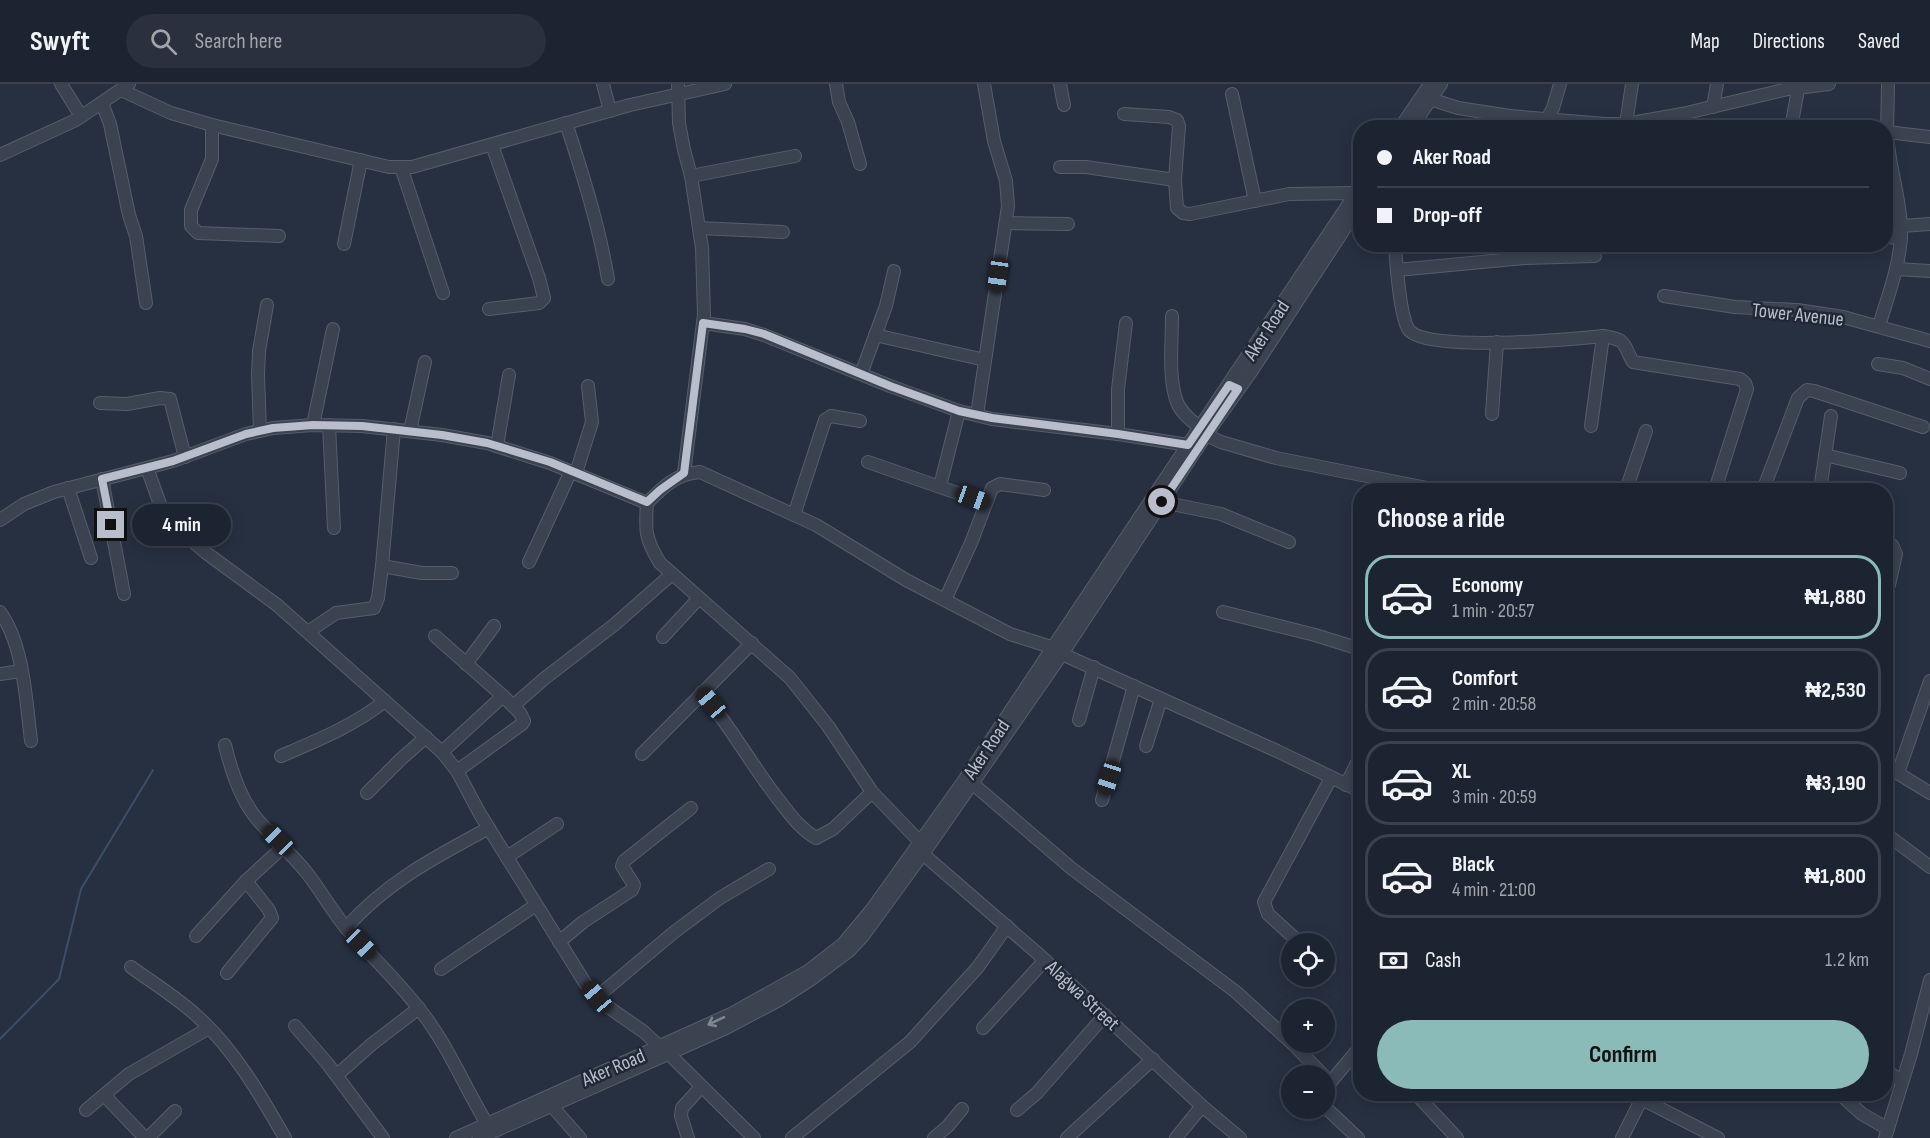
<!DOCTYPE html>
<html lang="en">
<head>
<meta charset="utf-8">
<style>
  body { margin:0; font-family:"Sofia Sans Condensed",sans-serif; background:#2a303d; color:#f1f3f6; height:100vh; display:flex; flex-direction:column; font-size:22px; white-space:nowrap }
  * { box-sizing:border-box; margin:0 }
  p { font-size:20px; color:#a0a4ab }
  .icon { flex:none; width:33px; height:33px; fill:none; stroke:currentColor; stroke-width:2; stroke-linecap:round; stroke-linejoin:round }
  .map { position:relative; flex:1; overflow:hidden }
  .details { position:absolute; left:1353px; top:399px; width:540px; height:618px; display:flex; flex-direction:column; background:#1d2431; border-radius:24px; box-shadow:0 3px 15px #0003,0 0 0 2px #3b414d }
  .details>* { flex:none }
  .banner { position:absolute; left:1353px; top:36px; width:540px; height:132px; border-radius:24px; box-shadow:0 3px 15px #0003,0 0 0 2px #3b414d; display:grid; align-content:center; height:132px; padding:0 24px; background:#1d2431 }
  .tools { position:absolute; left:1281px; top:849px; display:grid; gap:12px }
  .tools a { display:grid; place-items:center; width:54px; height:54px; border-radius:50%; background:#1d2431; box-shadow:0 3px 15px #0003,0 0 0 2px #3b414d; font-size:30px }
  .end { position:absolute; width:27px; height:27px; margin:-14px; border:8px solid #b8becb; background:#111; box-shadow:0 0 0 3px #111 }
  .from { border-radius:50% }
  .bubble { position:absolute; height:42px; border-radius:21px; background:#1d2431; box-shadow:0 3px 15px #0003,0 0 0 2px #3b414d; font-size:20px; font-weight:700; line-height:42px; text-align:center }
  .car { position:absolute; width:18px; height:36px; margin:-18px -9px; border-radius:8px; box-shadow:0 0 4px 2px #0007; background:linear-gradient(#222 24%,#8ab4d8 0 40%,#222 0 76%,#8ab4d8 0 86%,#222 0) }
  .banner b { display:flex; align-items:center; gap:21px; height:57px; font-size:22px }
  .banner b+b { border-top:2px solid #3b414d }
  .banner i { width:15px; height:15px; background:#f1f3f6 }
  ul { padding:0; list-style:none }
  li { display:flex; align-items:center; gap:18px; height:84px; margin:0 12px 9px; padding:0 12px; border:3px solid #3b414d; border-radius:24px }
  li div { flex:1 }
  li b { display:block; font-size:22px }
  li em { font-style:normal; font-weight:700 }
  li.active { border-color:#8bbbb9 }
  li>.icon { width:54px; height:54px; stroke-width:1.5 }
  h2 { padding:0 24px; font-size:27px; line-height:72px }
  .pay { display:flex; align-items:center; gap:15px; height:66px; padding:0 24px; font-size:22px }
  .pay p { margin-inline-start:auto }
  .primary-button { display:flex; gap:12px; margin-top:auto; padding:12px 24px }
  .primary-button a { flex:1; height:69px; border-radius:36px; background:#8bbbb9; color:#111; font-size:24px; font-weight:700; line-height:69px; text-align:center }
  header { display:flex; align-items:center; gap:36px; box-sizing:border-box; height:84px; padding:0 30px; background:#1d2431; border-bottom:2px solid #3b414d }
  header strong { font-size:28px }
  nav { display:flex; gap:33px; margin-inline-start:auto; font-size:21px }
  .search { width:420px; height:54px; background:#2a303d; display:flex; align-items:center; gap:15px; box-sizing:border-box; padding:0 21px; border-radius:33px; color:#a0a4ab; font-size:22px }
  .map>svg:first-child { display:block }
</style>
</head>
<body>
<header>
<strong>Swyft</strong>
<div class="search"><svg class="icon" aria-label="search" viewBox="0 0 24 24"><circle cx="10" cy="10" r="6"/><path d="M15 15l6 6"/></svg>Search here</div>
<nav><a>Map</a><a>Directions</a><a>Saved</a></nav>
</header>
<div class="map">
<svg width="1930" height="1054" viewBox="0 0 1930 1054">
  <rect width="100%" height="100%" fill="#273041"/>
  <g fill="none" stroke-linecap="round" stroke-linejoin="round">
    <!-- stream -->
    <path stroke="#3d4d6a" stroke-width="2" d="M0 955 59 895 81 805 153 686"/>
    <defs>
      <g id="minor">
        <path d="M61 0 81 32"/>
        <path d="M603 0 610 27"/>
        <path d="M678 0 679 39 684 66 691 92 702 164 704 231 684 389"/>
        <path d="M836 0 839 18 848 38 860 80"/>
        <path d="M1060 0 1064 21"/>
        <path d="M1888 0 1887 48 1930 53"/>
        <path d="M121 6 171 29 212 41 389 83H412L630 21 725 0"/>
        <path d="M1232 10 1255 117"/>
        <path d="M1430 15 1458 24 1510 32 1605 40H1626L1682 30 1788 5 1829 0"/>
        <path d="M102 19 110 40 129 131 136 152 146 219"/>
        <path d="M1713 23 1717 0"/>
        <path d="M1124 30 1169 33 1177 36 1179 42 1175 96 1177 124 1183 129 1190 130 1289 110 1356 109"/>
        <path d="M1547 35 1553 24 1560 0"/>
        <path d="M566 39C583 91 599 142 608 195"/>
        <path d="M1626 40 1632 0"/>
        <path d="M212 41V75L191 126V142L198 149 279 152"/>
        <path d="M1400 44 1430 0"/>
        <path d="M1411 44 1441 0"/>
        <path d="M1791 44 1799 0"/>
        <path d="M0 71 76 36 129 0"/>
        <path d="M401 83 443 209"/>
        <path d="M1060 83H1086L1175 96"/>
        <path d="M691 92 795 72"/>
        <path d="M1006 139 1068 140"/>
        <path d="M1901 142 1930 140"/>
        <path d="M699 144 783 148"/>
        <path d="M1886 153 1901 154"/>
        <path d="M344 160 361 76"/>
        <path d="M1395 160C1396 178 1400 234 1409 246 1427 269 1571 255 1603 252 1628 256 1622 259 1633 278L1740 295 1745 299 1747 305 1715 406"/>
        <path d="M1896 185 1930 187"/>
        <path d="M1397 186 1524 174 1595 172"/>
        <path d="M1664 212 1735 223 1797 226 1843 233 1930 257"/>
        <path d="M489 225 539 219 544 214 539 194 492 61"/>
        <path d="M1172 232C1172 257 1168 296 1177 318 1181 329 1191 336 1199 343"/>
        <path d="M703 239 745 245 764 251 890 302 959 327 992 335 1118 350 1188 361"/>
        <path d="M1879 242C1888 211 1902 177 1901 144 1900 111 1888 80 1887 48"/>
        <path d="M875 251 985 276"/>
        <path d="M1878 280 1903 284 1930 295"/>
        <path d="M861 290 886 222 894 187"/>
        <path d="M100 319 127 320 160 314 170 315 185 373"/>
        <path d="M1492 330 1497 258"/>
        <path d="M977 331 1008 122 1006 97 994 57 984 0"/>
        <path d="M313 341 333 245"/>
        <path d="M329 341 334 444"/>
        <path d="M1591 342 1603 252"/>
        <path d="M260 347 258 291 259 267 267 221"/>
        <path d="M410 347 425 278"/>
        <path d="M1118 350V305L1126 239"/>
        <path d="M1206 351 1221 358 1276 374 1437 406"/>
        <path d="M497 362 509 291"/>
        <path d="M1825 371 1900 389"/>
        <path d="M868 378 986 419"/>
        <path d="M147 384 160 420 168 433 179 446 205 468 277 521 442 668 457 687 480 730 585 899 601 918 644 948 660 963"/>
        <path d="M576 389 592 338 588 302"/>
        <path d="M102 395 124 510"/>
        <path d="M940 402 959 327"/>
        <path d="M68 404 91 474"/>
        <path d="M1626 406 1646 347"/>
        <path d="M1763 406 1798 314 1807 306 1814 307 1923 343"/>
        <path d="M1820 406 1831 332"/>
        <path d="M1162 418 1221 430 1289 458"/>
        <path d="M794 431 825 336 831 332 860 337"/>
        <path d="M0 436 24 420 54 408 173 377 246 350 273 344 313 341 362 342 442 351 487 359 550 379 647 419"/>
        <path d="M1886 458 1892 461 1896 470 1889 501"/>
        <path d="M529 478 571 387"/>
        <path d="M382 482 422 489H452"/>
        <path d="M945 516 971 459 992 404 1000 400 1044 406"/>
        <path d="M0 528C24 561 26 617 31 657"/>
        <path d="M1223 528 1315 551 1360 565"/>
        <path d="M308 548 336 529 374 524 378 514 382 482 394 345"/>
        <path d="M435 552 503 612"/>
        <path d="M663 553 699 514"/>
        <path d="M1062 570 1277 667 1360 707"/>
        <path d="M466 580 494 542"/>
        <path d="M0 590 21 587"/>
        <path d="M702 608C730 642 751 680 778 715 790 730 799 744 816 754L833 745 872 708"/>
        <path d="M513 622 545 594 614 541 672 490"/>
        <path d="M1079 636 1094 583"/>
        <path d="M225 661C231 686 240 715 257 735 273 754 292 770 307 789 321 807 332 827 347 845 371 872 398 897 420 926 448 961 464 1002 487 1040"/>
        <path d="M1146 662 1161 615"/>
        <path d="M442 668 503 612 520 629 524 637 522 640 457 687"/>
        <path d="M642 670 752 559"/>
        <path d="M281 672C318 656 353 642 385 617"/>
        <path d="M1886 682 1930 709"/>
        <path d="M1898 689 1930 597"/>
        <path d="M973 700 1071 784 1236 908 1294 961 1324 992"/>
        <path d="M1346 701 1360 673"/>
        <path d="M367 709 400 676 426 653"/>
        <path d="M1102 716 1134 602"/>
        <path d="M1886 750 1930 783"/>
        <path d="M921 759 872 708 828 642 790 594 660 479C645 455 645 446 647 419 664 402 676 390 700 388L816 441 906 496 1010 550 1054 564"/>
        <path d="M923 770 1036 868 1202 1022 1240 1054"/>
        <path d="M507 773 557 740"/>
        <path d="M346 844C386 798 437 772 489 744"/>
        <path d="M196 852 246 797 284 762"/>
        <path d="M559 858 583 838 632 806 634 801 622 782 624 777 691 724"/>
        <path d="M1301 860 1268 830 1264 818 1331 694"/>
        <path d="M1324 881 1329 885"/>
        <path d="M131 883C153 899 178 914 198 933 234 965 261 1012 285 1054"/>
        <path d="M441 885 536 821"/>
        <path d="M227 889 272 834 269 826 246 797"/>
        <path d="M597 913 673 849 720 814 769 785"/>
        <path d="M295 942 327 979 383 1054"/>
        <path d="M983 944 1045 876"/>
        <path d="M669 970 754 1054"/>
        <path d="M1886 986 1902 998"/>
        <path d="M337 991 372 960 419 924"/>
        <path d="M1324 1006 1360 963"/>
        <path d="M1416 1010 1457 1054"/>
        <path d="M1632 1010 1718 1054"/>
        <path d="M1840 1010 1862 1030 1888 1045"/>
        <path d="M104 1011 145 1054"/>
        <path d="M551 1021 580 1054"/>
        <path d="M1324 1022 1358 1054"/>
        <path d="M86 1026 129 990 209 944"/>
        <path d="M1017 1026 1037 1009 1105 931"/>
        <path d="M148 1054 175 1027"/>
        <path d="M456 1054 731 930 808 887 843 860 872 825 965 695 1360 103"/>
        <path d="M479 1054 726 944 779 916 813 894 849 867 863 852 930 760 1062 570 1206 351 1251 288 1360 121"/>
        <path d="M688 1054 681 1032 682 1024 701 1003"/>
        <path d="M792 1054 910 958 978 883 1007 842"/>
        <path d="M934 1054 948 1042 962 1025"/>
        <path d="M1067 1054 1153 975"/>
        <path d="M1176 1054 1202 1022"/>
        <path d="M1622 1054 1644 1010"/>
        <path d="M1885 1054 1911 970 1930 896"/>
      </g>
    </defs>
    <!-- minor casing -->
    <use href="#minor" stroke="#565e6b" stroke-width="14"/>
    <!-- minor -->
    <use href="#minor" stroke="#3b4351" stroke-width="12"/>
  </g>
  <!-- one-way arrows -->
  <defs><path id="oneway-shaft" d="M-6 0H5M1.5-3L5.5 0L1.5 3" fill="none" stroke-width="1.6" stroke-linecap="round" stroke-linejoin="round" transform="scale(1.5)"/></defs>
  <use stroke="#808794" href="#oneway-shaft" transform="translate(716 937) rotate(155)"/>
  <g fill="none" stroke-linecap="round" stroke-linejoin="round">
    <!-- route -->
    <path stroke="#b8becb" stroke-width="8" d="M111 441 102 395 173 377 246 350 273 344 313 341 362 342 442 351 487 359 550 378 647 418 660 406 684 389 703 239 745 245 764 250 890 302 959 327 992 334 1118 350 1188 361 1229 301 1238 305 1162 418"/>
  </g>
  <g text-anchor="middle" stroke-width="5" stroke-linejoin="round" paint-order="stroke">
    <!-- street labels -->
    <g font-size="20" fill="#b8becb" stroke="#202836">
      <text transform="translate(1798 230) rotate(6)" y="7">Tower Avenue</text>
      <text transform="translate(1266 246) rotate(-57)" y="7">Aker Road</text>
      <text transform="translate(986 665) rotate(-56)" y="7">Aker Road</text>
      <text transform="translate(1083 911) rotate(43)" y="7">Alagwa Street</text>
      <text transform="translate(613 983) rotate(-23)" y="7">Aker Road</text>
    </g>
  </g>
</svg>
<div class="tools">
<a><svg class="icon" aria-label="locate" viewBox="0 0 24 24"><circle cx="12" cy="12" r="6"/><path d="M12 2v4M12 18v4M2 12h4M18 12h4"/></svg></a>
<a>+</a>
<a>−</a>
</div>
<i class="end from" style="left:1162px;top:418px"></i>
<i class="end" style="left:111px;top:441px"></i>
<div class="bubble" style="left:132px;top:420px;width:99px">4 min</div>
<i class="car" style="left:998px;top:191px;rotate:188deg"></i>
<i class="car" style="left:973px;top:414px;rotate:110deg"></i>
<i class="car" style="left:711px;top:619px;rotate:320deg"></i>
<i class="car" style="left:1109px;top:694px;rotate:198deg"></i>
<i class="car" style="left:278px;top:756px;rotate:315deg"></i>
<i class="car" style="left:361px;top:860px;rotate:136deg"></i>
<i class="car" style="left:597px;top:913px;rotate:320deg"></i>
<div class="banner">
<b><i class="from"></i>Aker Road</b>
<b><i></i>Drop-off</b>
</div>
<section class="details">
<h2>Choose a ride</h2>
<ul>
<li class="active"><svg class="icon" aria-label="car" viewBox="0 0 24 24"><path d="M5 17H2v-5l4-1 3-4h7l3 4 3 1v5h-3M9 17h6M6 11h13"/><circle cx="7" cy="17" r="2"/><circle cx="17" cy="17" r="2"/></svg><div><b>Economy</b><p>1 min · 20:57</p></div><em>₦1,880</em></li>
<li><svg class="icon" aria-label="car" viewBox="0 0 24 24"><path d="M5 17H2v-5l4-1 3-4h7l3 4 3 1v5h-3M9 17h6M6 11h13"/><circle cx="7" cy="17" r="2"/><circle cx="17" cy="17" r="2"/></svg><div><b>Comfort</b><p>2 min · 20:58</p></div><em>₦2,530</em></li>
<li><svg class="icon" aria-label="car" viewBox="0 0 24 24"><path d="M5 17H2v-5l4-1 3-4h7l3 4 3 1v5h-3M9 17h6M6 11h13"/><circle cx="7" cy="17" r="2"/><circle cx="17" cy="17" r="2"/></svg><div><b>XL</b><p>3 min · 20:59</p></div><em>₦3,190</em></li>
<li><svg class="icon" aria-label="car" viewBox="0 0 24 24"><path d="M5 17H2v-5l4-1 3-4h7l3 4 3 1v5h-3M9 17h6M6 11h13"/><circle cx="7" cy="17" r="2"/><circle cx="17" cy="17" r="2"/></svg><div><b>Black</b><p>4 min · 21:00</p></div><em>₦1,800</em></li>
</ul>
<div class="pay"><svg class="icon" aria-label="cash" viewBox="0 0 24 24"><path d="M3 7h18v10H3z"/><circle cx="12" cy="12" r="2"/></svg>Cash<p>1.2 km</p></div>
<div class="primary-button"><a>Confirm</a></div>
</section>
</div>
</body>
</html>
